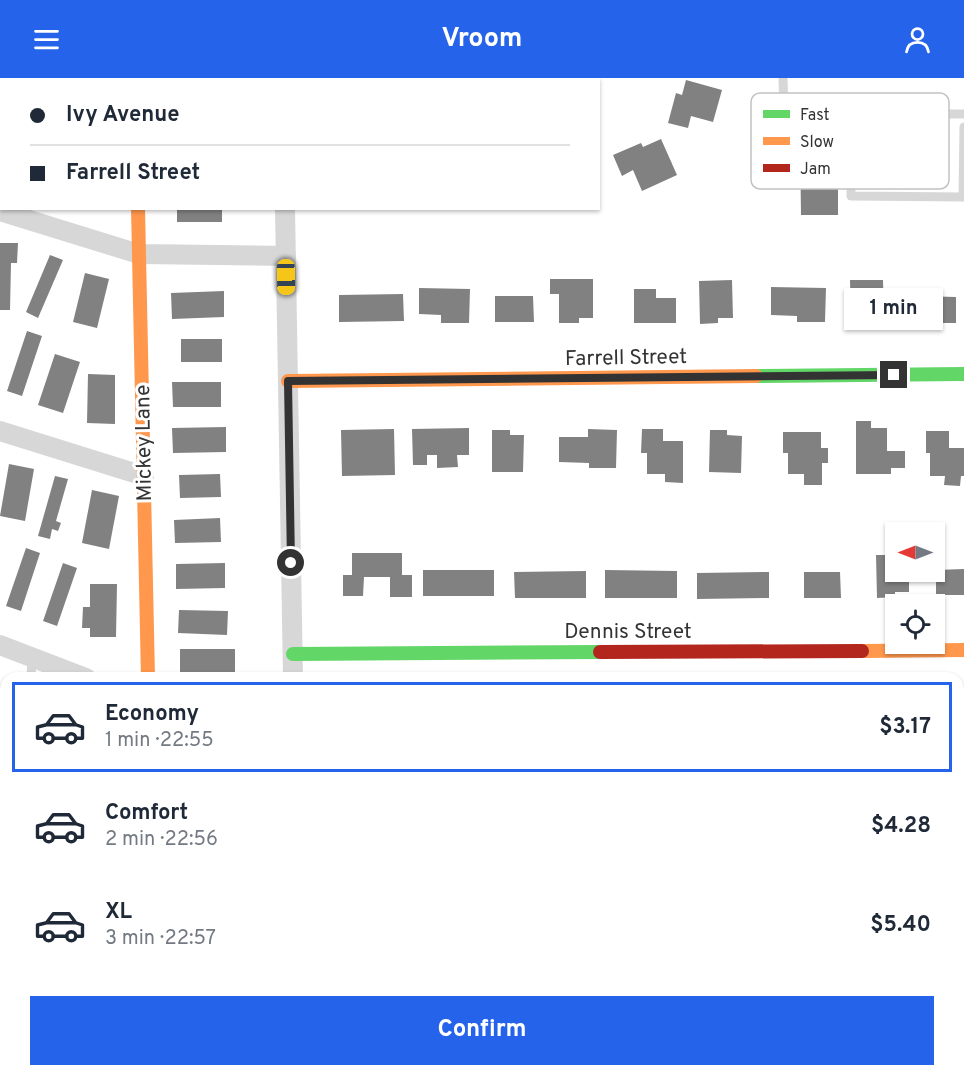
<!DOCTYPE html>
<html lang="en">
<head>
<meta charset="utf-8">
<style>
  body { margin:0; font-family:Overpass,sans-serif; background:#f2f2f3; color:#1f2937; height:100vh; display:flex; flex-direction:column; font-size:22px; white-space:nowrap }
  * { box-sizing:border-box; margin:0 }
  p { font-size:20px; color:#747a83 }
  .icon { flex:none; width:33px; height:33px; fill:none; stroke:currentColor; stroke-width:2; stroke-linecap:round; stroke-linejoin:round }
  .map { position:relative; flex:1; overflow:hidden }
  .side { position:absolute; left:0px; top:594px; width:964px; height:405px; display:flex; flex-direction:column; background:#fff; border-radius:18px 18px 0 0; box-shadow:0 2px 4px #0004 }
  .side>* { flex:none }
  .hud { position:absolute; left:0px; top:0px; width:600px; height:132px; box-shadow:0 2px 4px #0004; display:grid; align-content:center; height:132px; padding:0 30px; background:#fff }
  .needle { width:39px; rotate:270deg }
  .fabs { position:absolute; left:885px; top:444px; display:grid; gap:12px }
  .fabs a { display:grid; place-items:center; width:60px; height:60px; border-radius:0px; background:#fff; box-shadow:0 2px 4px #0004; font-size:30px }
  .end { position:absolute; width:27px; height:27px; margin:-14px; border:8px solid #333; background:#fff; box-shadow:0 0 0 3px #fff }
  .from { border-radius:50% }
  .bubble { position:absolute; height:42px; border-radius:0px; background:#fff; box-shadow:0 2px 4px #0004; font-size:20px; font-weight:700; line-height:42px; text-align:center }
  .car { position:absolute; width:18px; height:36px; margin:-18px -9px; border-radius:8px; box-shadow:0 0 4px 2px #0007; background:linear-gradient(#f5c518 24%,#345 0 40%,#f5c518 0 76%,#345 0 86%,#f5c518 0) }
  .hud b { display:flex; align-items:center; gap:21px; height:57px; font-size:22px }
  .hud b+b { border-top:2px solid #e0e1e3 }
  .hud i { width:15px; height:15px; background:#1f2937 }
  ul { padding:10px 0 0; list-style:none }
  li { display:flex; align-items:center; gap:18px; height:90px; margin:0 12px 9px; padding:0 18px; border:3px solid transparent; border-radius:0px }
  li div { flex:1 }
  li b { display:block; font-size:22px }
  li em { font-style:normal; font-weight:700 }
  li.active { border-color:#2563eb }
  li>.icon { width:54px; height:54px; stroke-width:1.5 }
  .cta { display:flex; gap:12px; margin-top:auto; padding:12px 30px }
  .cta a { flex:1; height:69px; border-radius:0px; background:#2563eb; color:#fff; font-size:24px; font-weight:700; line-height:69px; text-align:center }
  header { display:flex; justify-content:space-between; align-items:center; height:78px; padding:0 30px; background:#2563eb; color:#fff; font-size:27px; font-weight:700 }
  .map>svg:first-child { display:block }
</style>
</head>
<body>
<header><svg class="icon" aria-label="menu" viewBox="0 0 24 24"><path d="M4 6h16M4 12h16M4 18h16"/></svg>Vroom<svg class="icon" aria-label="person" viewBox="0 0 24 24"><circle cx="12" cy="8" r="4"/><path d="M4 21q1-7 8-7t8 7"/></svg></header>
<div class="map">
<svg width="964" height="999" viewBox="0 0 964 999">
  <rect width="100%" height="100%" fill="#fff"/>
  <!-- green -->
  <g fill="#f1f5ed">
    <path d="M0 973 6 974V993H254V999H0Z"/>
    <path d="M959 984H964V999H313V993H958Z"/>
  </g>
  <!-- building -->
  <g fill="#818181">
    <path d="M686 2 722 12 713 44 691 38 688 50 668 45 676 15 682 17Z"/>
    <path d="M661 61 677 97 642 113 633 92 622 98 613 77 641 65 643 69Z"/>
    <path d="M800 63H838V137H801Z"/>
    <rect x="177" y="130" width="45" height="14"/>
    <path d="M0 165H18L17 185H11L10 232H0Z"/>
    <path d="M50 177 63 182 38 240 26 234Z"/>
    <path d="M85 195 109 201 97 250 73 244Z"/>
    <path d="M550 201H593V240H579V245H559V216H550Z"/>
    <path d="M732 202 733 240H718V245L700 246 699 203Z"/>
    <path d="M850 202H883L884 239H869V245H851Z"/>
    <path d="M771 209 826 210 825 244H797V238L771 237Z"/>
    <path d="M419 210 470 211 469 245H441V237L419 236Z"/>
    <path d="M634 211H656V220H676V245H634Z"/>
    <path d="M224 213V239L172 241 171 215Z"/>
    <path d="M403 216 404 243 339 244V217Z"/>
    <path d="M495 218H533L534 244H495Z"/>
    <path d="M919 218 956 219V245H918Z"/>
    <path d="M27 253 42 258 22 318 7 313Z"/>
    <rect x="181" y="261" width="41" height="23"/>
    <path d="M55 276 80 284 63 335 38 327Z"/>
    <path d="M88 296 115 297V346L87 345Z"/>
    <path d="M172 304H221V329H173Z"/>
    <path d="M856 343H871V350H887V373H905V390H891V396H856Z"/>
    <path d="M226 349V374L173 375 172 350Z"/>
    <path d="M469 350V377H457L458 389 437 390V377H427V387H413L412 351Z"/>
    <path d="M394 351 395 397 342 398 341 352Z"/>
    <path d="M588 351 617 352 616 390H589V385L559 384V359H588Z"/>
    <path d="M642 351H663V363H683V405L665 404V396H647V375H641Z"/>
    <path d="M492 352H510V357H524L523 394H492Z"/>
    <path d="M710 352H727V357L742 358 741 395 709 394Z"/>
    <path d="M926 353H949V370H964V398H961L960 408 944 407 945 398H930V375H926Z"/>
    <path d="M783 354H821V370H828V385H822V407H804V396H788V375H783Z"/>
    <path d="M9 386 34 391 25 443 0 438Z"/>
    <path d="M220 396 221 419 180 420 179 397Z"/>
    <path d="M55 398 68 401 56 443 61 445 58 453 52 451 50 461 38 458Z"/>
    <path d="M92 412 119 418 109 471 82 465Z"/>
    <path d="M220 440 221 464 175 465 174 442Z"/>
    <path d="M26 470 40 475 21 533 6 528Z"/>
    <path d="M352 475H402V497H412V519H390V499H364L363 518H343V497H352Z"/>
    <path d="M876 477H896V494H909V514H895V519L877 520Z"/>
    <path d="M63 485 77 490 57 548 43 543Z"/>
    <path d="M225 485V510L176 511V486Z"/>
    <path d="M964 491V517H936V492Z"/>
    <rect x="423" y="492" width="71" height="26"/>
    <path d="M605 492 677 493V520H605Z"/>
    <path d="M586 493V520H515L514 494Z"/>
    <path d="M769 494V520L697 521V495Z"/>
    <path d="M804 494H840L841 520H804Z"/>
    <path d="M90 506H117L116 559H90V550H82L83 529H90Z"/>
    <path d="M179 532 228 533 227 557 178 555Z"/>
    <rect x="180" y="571" width="55" height="25"/>
  </g>
  <g fill="none" stroke-linecap="round" stroke-linejoin="round">
    <!-- lane -->
    <g stroke="#d7d7d7" stroke-width="9">
      <path d="M783 0 784 36H964"/>
      <path d="M851 36V118L963 119 964 49"/>
      <path d="M31 600 32 579"/>
    </g>
    <!-- street -->
    <g stroke="#d7d7d7" stroke-width="20">
      <path d="M135 0V2"/>
      <path d="M282 0V2"/>
      <path d="M285 130 293 600"/>
      <path d="M0 133 139 176 286 178"/>
      <path d="M0 353 144 398"/>
      <path d="M0 567 86 600"/>
      <path d="M958 964H964"/>
      <path d="M300 993V999"/>
    </g>
    <!-- fast -->
    <g stroke="#63d668" stroke-width="14">
      <path d="M756 298 964 296"/>
      <path d="M293 576 600 574"/>
    </g>
    <!-- slow -->
    <g stroke="#ff974d" stroke-width="14">
      <path d="M138 130 148 600"/>
      <path d="M288 303 756 298"/>
      <path d="M862 573 964 572"/>
    </g>
    <!-- jam -->
    <path stroke="#b3261e" stroke-width="14" d="M600 574 862 573"/>
  </g>
  <g fill="none" stroke-linecap="round" stroke-linejoin="round">
    <!-- route -->
    <path stroke="#333" stroke-width="8" d="M291 485 288 303 894 297"/>
  </g>
  <g text-anchor="middle" stroke-width="6" stroke-linejoin="round" paint-order="stroke">
    <!-- street labels -->
    <g font-size="21" fill="#333" stroke="#fff">
      <text transform="translate(626 279) rotate(-1)" y="7">Farrell Street</text>
      <text transform="translate(143 365) rotate(-91)" y="7">Mickey Lane</text>
      <text x="628" y="560">Dennis Street</text>
    </g>
  </g>
  <!-- legend -->
  <rect x="751" y="15" width="198" height="96" rx="9" fill="#fff" stroke="#c2c2c2" stroke-width="1.5"/>
  <rect x="763" y="32" width="27" height="8" fill="#63d668"/>
  <rect x="763" y="59" width="27" height="8" fill="#ff974d"/>
  <rect x="763" y="86" width="27" height="8" fill="#b3261e"/>
  <g font-size="16" fill="#333">
    <text x="800" y="42">Fast</text>
    <text x="800" y="69">Slow</text>
    <text x="800" y="96">Jam</text>
  </g>
</svg>
<div class="fabs">
<a><svg class="needle" viewBox="-14 -14 28 28"><path d="M0-13l5 13h-10z" fill="#e53935"/><path d="M0 13l5-13h-10z" fill="#747a83"/></svg></a>
<a><svg class="icon" aria-label="locate" viewBox="0 0 24 24"><circle cx="12" cy="12" r="6"/><path d="M12 2v4M12 18v4M2 12h4M18 12h4"/></svg></a>
</div>
<i class="end from" style="left:291px;top:485px"></i>
<i class="end" style="left:894px;top:297px"></i>
<div class="bubble" style="left:844px;top:210px;width:99px">1 min</div>
<i class="car" style="left:286px;top:199px;rotate:179deg"></i>
<div class="hud">
<b><i class="from"></i>Ivy Avenue</b>
<b><i></i>Farrell Street</b>
</div>
<section class="side">
<ul>
<li class="active"><svg class="icon" aria-label="car" viewBox="0 0 24 24"><path d="M5 17H2v-5l4-1 3-4h7l3 4 3 1v5h-3M9 17h6M6 11h13"/><circle cx="7" cy="17" r="2"/><circle cx="17" cy="17" r="2"/></svg><div><b>Economy</b><p>1 min · 22:55</p></div><em>$3.17</em></li>
<li><svg class="icon" aria-label="car" viewBox="0 0 24 24"><path d="M5 17H2v-5l4-1 3-4h7l3 4 3 1v5h-3M9 17h6M6 11h13"/><circle cx="7" cy="17" r="2"/><circle cx="17" cy="17" r="2"/></svg><div><b>Comfort</b><p>2 min · 22:56</p></div><em>$4.28</em></li>
<li><svg class="icon" aria-label="car" viewBox="0 0 24 24"><path d="M5 17H2v-5l4-1 3-4h7l3 4 3 1v5h-3M9 17h6M6 11h13"/><circle cx="7" cy="17" r="2"/><circle cx="17" cy="17" r="2"/></svg><div><b>XL</b><p>3 min · 22:57</p></div><em>$5.40</em></li>
</ul>
<div class="cta"><a>Confirm</a></div>
</section>
</div>
</body>
</html>
